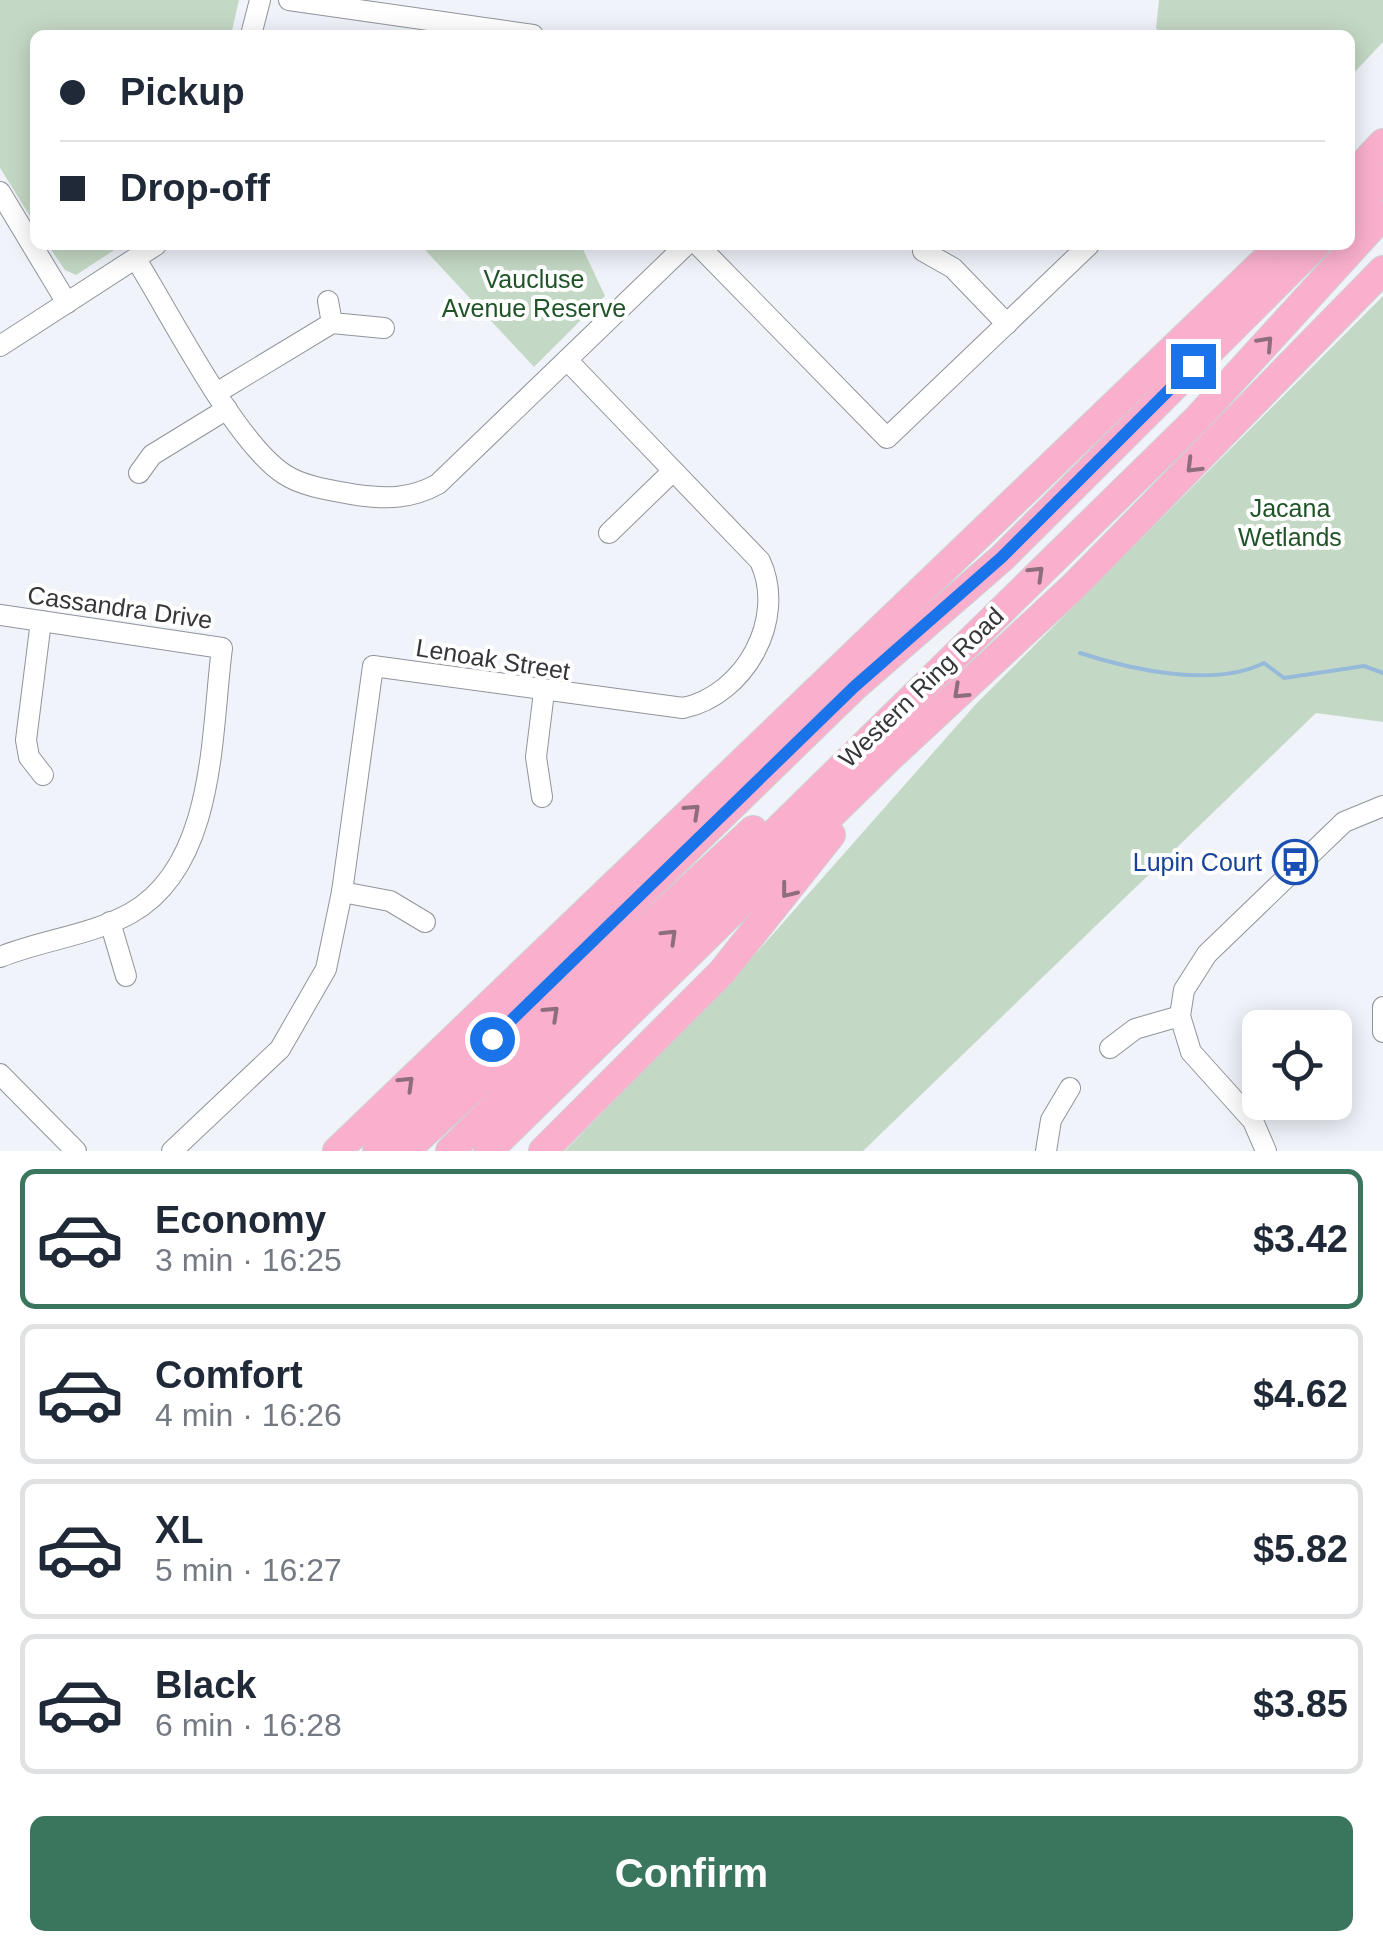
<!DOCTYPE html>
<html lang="en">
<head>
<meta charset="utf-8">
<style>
  body { margin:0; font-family:Arial,sans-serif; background:#f2f2f3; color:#1f2937; height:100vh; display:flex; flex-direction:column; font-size:38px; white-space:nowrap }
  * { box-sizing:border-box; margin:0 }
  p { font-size:32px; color:#747a83 }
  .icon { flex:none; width:55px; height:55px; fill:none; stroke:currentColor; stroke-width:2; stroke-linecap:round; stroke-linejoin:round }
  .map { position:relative; height:1151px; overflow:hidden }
  .panel { display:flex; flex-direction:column; background:#fff; flex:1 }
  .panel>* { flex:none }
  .guide { position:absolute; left:30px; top:30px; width:1325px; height:220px; border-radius:15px; box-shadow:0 5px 25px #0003; display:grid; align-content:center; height:220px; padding:0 30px; background:#fff }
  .fabs { position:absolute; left:1242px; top:1010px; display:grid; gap:20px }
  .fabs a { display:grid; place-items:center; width:110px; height:110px; border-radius:15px; background:#fff; box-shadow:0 5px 25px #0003; font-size:50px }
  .end { position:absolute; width:45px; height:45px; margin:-22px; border:12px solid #1a73e8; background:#fff; box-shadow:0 0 0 5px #fff }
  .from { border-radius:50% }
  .guide b { display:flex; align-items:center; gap:35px; height:95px; font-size:38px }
  .guide b+b { border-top:2px solid #e0e1e3 }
  .guide i { width:25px; height:25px; background:#1f2937 }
  ul { padding:18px 0 0; list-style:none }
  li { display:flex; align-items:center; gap:30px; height:140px; margin:0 20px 15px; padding:0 10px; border:5px solid #e0e1e3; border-radius:15px }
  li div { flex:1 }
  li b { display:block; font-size:38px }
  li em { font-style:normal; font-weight:700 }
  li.selected { border-color:#3a755e }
  li>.icon { width:90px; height:90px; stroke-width:1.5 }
  .action { display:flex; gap:20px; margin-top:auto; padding:20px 30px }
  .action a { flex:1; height:115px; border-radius:15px; background:#3a755e; color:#fff; font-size:40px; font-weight:700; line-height:115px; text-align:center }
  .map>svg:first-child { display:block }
</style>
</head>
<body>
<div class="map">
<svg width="1383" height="1151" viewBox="0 0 1383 1151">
  <rect width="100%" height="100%" fill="#f0f3fa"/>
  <!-- green -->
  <g fill="#c4d9c5">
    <path d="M0 0H239L231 35H35V224L0 168Z"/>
    <path d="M1159 0H1383V42L1350 77V35H1161L1156 28Z"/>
    <path d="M48 245H122L76 275 65 270Z"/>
    <path d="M434 245H581L605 296 534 367 426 251Z"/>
    <path d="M1383 296V722L1316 713 863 1151H565L744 967 976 704Z"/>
  </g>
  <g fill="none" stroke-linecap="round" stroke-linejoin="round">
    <!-- stream -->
    <path stroke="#98bada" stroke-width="4" d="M1080 653C1132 670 1214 688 1264 663L1284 678 1364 666 1383 673"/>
    <defs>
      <g id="minor">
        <path d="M289 0 533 35"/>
        <path d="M251 35 260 0"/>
        <path d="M0 192 67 303"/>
        <path d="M698 245 887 438 1089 245"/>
        <path d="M923 251 953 268 1007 324"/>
        <path d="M137 261C171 315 235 442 284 474 303 487 335 491 357 495 387 499 411 499 438 484L686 245"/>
        <path d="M328 301 332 323"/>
        <path d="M0 346 156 245"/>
        <path d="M218 392 332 323 384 328"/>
        <path d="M139 473 152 455 227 409"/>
        <path d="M609 533 673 471"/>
        <path d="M0 615 222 648C211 733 216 865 131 913 92 935 42 940 0 957"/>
        <path d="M41 621 26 740 29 757 43 775"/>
        <path d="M542 797 536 757 544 692"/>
        <path d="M342 892 390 901 425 922"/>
        <path d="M110 922 126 976"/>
        <path d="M1383 1007V1032"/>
        <path d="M1110 1048 1135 1029 1180 1016"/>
        <path d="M0 1074 76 1151"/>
        <path d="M172 1151 280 1049 326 969 342 892 373 666 683 708C745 695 787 619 760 561L567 360"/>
        <path d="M1046 1151 1051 1120 1070 1088"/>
        <path d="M1266 1151 1253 1121 1191 1052 1180 1016 1184 990 1207 954 1344 822 1383 806"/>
      </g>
      <g id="highway">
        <path d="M1350 178 1383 143"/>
        <path d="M1350 211 1383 179"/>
        <path d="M337 1151 1281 245"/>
        <path d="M377 1151 854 687 1003 557 1316 245"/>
        <path d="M405 1151 753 830"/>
        <path d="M450 1151 1197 419 1383 215"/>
        <path d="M488 1151 889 758 1075 585 1383 270"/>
        <path d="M543 1151 722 972 831 835"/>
      </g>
    </defs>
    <!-- minor casing -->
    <use href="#minor" stroke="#91949b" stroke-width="22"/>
    <!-- highway casing -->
    <use href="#highway" stroke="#cfcfcf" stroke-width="30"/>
    <!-- minor -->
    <use href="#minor" stroke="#fff" stroke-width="20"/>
    <!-- highway -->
    <use href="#highway" stroke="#fab0cd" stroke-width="28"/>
  </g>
  <!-- one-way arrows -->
  <defs><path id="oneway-chevron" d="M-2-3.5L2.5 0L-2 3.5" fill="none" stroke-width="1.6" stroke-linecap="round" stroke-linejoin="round" transform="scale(2.5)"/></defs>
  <g stroke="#8e6d7c">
    <use href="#oneway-chevron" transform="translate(1266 343) rotate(-47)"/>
    <use href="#oneway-chevron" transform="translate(1193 466) rotate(135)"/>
    <use href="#oneway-chevron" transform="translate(1037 573) rotate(-44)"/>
    <use href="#oneway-chevron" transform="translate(960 692) rotate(137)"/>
    <use href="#oneway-chevron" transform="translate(693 811) rotate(-43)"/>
    <use href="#oneway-chevron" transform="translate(788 891) rotate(128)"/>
    <use href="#oneway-chevron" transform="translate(670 936) rotate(-44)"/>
    <use href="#oneway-chevron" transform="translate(552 1013) rotate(-43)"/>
    <use href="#oneway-chevron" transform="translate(407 1083) rotate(-44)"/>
  </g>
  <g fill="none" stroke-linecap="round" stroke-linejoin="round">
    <!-- route -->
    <path stroke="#1a73e8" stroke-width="12" d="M492 1039 854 687 1002 557 1193 366"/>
  </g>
  <!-- icons -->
  <defs>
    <symbol id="bus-ring" viewBox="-11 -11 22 22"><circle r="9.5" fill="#fff" stroke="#1a4fb4" stroke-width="1.5"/><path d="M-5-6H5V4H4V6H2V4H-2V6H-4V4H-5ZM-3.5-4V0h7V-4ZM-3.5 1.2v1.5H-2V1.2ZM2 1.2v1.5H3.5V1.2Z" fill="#1a4fb4"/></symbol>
  </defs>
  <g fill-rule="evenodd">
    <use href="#bus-ring" x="1270" y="837" width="50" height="50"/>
  </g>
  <g text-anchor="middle" stroke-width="8" stroke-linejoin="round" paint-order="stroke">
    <!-- park labels -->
    <g font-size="25" fill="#205428" stroke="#fff">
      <text x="534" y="288">Vaucluse<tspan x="534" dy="29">Avenue Reserve</tspan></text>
      <text x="1290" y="517">Jacana<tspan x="1290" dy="29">Wetlands</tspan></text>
    </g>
    <!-- street labels -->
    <g font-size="25" fill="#353639" stroke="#fff">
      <text transform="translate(120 607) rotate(8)" y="9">Cassandra Drive</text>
      <text transform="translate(493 659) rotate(9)" y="9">Lenoak Street</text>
      <text transform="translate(921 687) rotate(-44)" y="9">Western Ring Road</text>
    </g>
    <!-- transit labels -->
    <g font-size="25" fill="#164399" stroke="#fff" text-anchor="end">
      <text x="1262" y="871">Lupin Court</text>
    </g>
  </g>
</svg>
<div class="fabs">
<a><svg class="icon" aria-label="locate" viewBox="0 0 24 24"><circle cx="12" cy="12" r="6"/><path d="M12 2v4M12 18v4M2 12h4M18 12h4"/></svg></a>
</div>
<i class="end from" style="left:492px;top:1039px"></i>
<i class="end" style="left:1193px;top:366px"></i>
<div class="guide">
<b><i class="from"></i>Pickup</b>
<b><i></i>Drop-off</b>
</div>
</div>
<section class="panel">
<ul>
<li class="selected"><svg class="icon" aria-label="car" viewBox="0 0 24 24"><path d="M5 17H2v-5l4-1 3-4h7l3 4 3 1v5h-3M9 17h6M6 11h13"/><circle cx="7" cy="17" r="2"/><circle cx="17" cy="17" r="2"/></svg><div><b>Economy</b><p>3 min · 16:25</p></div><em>$3.42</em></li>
<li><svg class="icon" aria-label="car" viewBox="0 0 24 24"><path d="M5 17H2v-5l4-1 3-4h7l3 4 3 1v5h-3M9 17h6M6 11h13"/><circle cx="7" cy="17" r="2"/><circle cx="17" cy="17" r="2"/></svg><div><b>Comfort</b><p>4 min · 16:26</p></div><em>$4.62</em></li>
<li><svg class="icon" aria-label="car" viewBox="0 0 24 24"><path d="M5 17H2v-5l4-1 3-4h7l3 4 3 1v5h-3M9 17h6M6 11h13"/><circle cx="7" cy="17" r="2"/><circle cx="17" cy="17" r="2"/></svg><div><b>XL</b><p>5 min · 16:27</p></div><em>$5.82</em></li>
<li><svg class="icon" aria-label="car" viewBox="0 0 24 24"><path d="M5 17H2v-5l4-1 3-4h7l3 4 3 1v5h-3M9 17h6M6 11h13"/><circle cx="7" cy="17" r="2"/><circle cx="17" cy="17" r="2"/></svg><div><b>Black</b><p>6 min · 16:28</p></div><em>$3.85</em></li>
</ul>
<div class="action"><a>Confirm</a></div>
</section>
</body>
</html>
